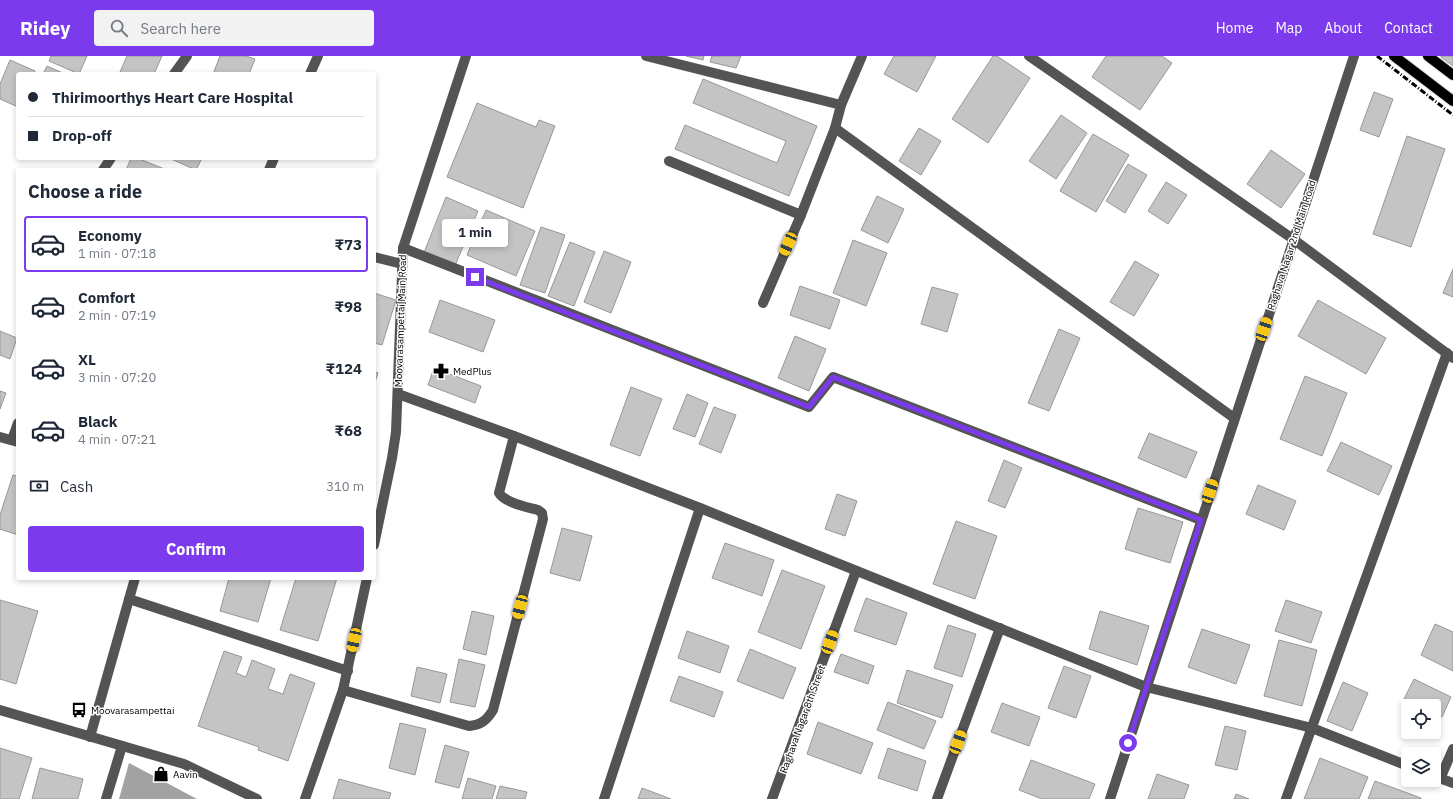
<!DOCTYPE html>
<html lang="en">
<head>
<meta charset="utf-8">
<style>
  body { margin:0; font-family:"IBM Plex Sans",sans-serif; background:#f2f2f3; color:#1f2937; height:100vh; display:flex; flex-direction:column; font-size:15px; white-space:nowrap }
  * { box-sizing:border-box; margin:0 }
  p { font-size:13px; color:#747a83 }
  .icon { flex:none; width:22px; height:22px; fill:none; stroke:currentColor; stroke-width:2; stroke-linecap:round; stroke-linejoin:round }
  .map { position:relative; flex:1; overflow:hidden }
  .side { position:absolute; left:16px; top:112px; width:360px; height:412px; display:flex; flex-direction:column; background:#fff; border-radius:4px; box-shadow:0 2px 6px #0003 }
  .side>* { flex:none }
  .guide { position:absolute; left:16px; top:16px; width:360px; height:88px; border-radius:4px; box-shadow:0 2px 6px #0003; display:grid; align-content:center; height:88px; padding:0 12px; background:#fff }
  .fabs { position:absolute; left:1401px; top:643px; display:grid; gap:8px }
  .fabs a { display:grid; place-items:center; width:40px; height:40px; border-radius:4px; background:#fff; box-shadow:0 2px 6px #0003; font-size:20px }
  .end { position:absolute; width:18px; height:18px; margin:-9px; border:5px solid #7c3aed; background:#fff; box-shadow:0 0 0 2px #fff }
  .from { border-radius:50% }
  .bubble { position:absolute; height:28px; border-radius:4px; background:#fff; box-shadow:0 2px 6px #0003; font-size:13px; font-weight:800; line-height:28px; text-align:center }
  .car { position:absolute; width:12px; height:24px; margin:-12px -6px; border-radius:5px; box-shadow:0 0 3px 1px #0007; background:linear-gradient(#f5c518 24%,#345 0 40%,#f5c518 0 76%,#345 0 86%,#f5c518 0) }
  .guide b { display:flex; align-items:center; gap:14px; height:38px; font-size:15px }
  .guide b+b { border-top:1px solid #e0e1e3 }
  .guide i { width:10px; height:10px; background:#1f2937 }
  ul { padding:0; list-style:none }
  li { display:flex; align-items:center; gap:12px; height:56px; margin:0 8px 6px; padding:0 4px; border:2px solid transparent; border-radius:4px }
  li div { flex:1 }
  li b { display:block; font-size:15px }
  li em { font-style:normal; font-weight:800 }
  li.selected { border-color:#7c3aed }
  li>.icon { width:36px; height:36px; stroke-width:1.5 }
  h2 { padding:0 12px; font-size:18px; line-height:48px }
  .pay { display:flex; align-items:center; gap:10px; height:44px; padding:0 12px; font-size:15px }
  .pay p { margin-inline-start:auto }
  .cta { display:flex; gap:8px; margin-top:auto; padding:8px 12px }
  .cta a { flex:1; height:46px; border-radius:4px; background:#7c3aed; color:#fff; font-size:16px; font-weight:800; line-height:46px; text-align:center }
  header { display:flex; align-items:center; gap:24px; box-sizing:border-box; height:56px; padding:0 20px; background:#7c3aed; color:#fff }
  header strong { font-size:19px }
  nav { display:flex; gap:22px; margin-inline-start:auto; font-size:14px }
  .search { width:280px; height:36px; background:#f2f2f3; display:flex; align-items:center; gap:10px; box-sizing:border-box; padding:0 14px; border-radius:4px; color:#747a83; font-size:15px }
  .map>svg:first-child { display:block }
</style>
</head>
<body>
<header>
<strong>Ridey</strong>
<div class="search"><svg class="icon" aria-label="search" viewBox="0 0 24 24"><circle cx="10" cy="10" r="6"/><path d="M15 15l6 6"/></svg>Search here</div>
<nav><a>Home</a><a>Map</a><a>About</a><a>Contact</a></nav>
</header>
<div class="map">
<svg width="1453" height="743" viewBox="0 0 1453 743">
  <rect width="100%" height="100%" fill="#fff"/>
  <!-- water -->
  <path fill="#a2a2a2" d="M129 707 197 743H119Z"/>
  <!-- building -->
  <g fill="#c4c4c4" stroke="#989898">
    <path d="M51 0H87L79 18 49 5Z"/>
    <path d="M127 0H162L154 18H124L120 16Z"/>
    <path d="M220 0H246L255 3 249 18H213Z"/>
    <path d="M686 0H704L703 4Z"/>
    <path d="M712 0H741L736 12 710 6Z"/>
    <path d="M894 0H936L917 36 884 18Z"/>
    <path d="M993 0H997L1030 22 988 87 952 63Z"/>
    <path d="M1106 0H1162L1172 7 1140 54 1092 21Z"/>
    <path d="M1441 0H1453V10L1441 1Z"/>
    <path d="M10 4 35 15 34 18H18V51L0 43V28Z"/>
    <path d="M47 10 65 18H43Z"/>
    <path d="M703 23 817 70 789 140 675 93 685 69 777 107 786 85 693 47Z"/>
    <path d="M1374 36 1393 43 1379 81 1360 74Z"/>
    <path d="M477 47 536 71 539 64 555 70 523 152 447 121Z"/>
    <path d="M1061 59 1087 77 1056 123 1029 105Z"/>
    <path d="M919 72 941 85 921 119 899 105Z"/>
    <path d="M1093 78 1129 99 1096 156 1060 135Z"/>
    <path d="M1407 80 1445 93 1411 191 1373 178Z"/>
    <path d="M1271 94 1305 118 1281 152 1247 128Z"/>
    <path d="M131 102H137L167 114H126Z"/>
    <path d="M169 102H202L196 114Z"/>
    <path d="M1128 108 1147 119 1125 157 1106 145Z"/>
    <path d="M1166 126 1187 139 1168 168 1148 155Z"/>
    <path d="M877 140 904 153 888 187 861 174Z"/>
    <path d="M446 141 478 155 454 212 423 199Z"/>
    <path d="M486 154 535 175 516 220 467 199Z"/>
    <path d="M541 171 565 179 545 237 520 229Z"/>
    <path d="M853 184 887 197 866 250 833 237Z"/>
    <path d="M570 186 595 196 574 250 548 240Z"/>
    <path d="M604 195 631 206 611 257 584 246Z"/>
    <path d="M1135 205 1159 219 1134 260 1110 246Z"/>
    <path d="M1453 213V241L1443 237Z"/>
    <path d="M800 230 840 244 830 273 790 259Z"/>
    <path d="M932 231 958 238 947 276 921 268Z"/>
    <path d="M374 237 396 244 382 289 374 287Z"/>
    <path d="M440 244 495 264 483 296 429 276Z"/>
    <path d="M1318 244 1386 282 1366 318 1298 280Z"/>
    <path d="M1059 273 1080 282 1049 355 1028 347Z"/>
    <path d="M0 275 17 282 10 303 0 299Z"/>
    <path d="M795 280 826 293 809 335 778 322Z"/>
    <path d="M434 312 481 330 475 347 428 329Z"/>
    <path d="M374 315 378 317 374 329Z"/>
    <path d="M1305 320 1347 337 1322 400 1280 383Z"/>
    <path d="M631 331 662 343 640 400 610 389Z"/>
    <path d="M0 335 6 337 0 353Z"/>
    <path d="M687 338 708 347 695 381 673 373Z"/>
    <path d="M714 351 736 359 721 397 699 388Z"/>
    <path d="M1149 377 1197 396 1186 422 1138 402Z"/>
    <path d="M1341 386 1392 410 1379 439 1327 415Z"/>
    <path d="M1004 404 1022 412 1005 452 988 445Z"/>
    <path d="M13 419 18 420V479L0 473V459Z"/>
    <path d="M1258 429 1296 445 1284 474 1246 458Z"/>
    <path d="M837 438 857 445 845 480 825 473Z"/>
    <path d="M1138 452 1183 466 1170 507 1125 493Z"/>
    <path d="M956 465 997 480 975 543 933 528Z"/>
    <path d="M562 472 592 480 580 525 550 517Z"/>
    <path d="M725 487 774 504 762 540 712 522Z"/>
    <path d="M782 514 825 530 801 593 758 576Z"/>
    <path d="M229 522H271L258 566 220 555Z"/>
    <path d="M296 522H337L318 585 280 574Z"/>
    <path d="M866 542 907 557 896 589 854 575Z"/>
    <path d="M0 544 38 555 16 628 0 623Z"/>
    <path d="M1286 544 1322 556 1311 587 1275 575Z"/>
    <path d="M472 555 494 560 486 599 463 593Z"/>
    <path d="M1100 555 1149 570 1137 609 1089 593Z"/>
    <path d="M1435 568 1453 576V615L1421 599Z"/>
    <path d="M948 569 976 578 962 621 934 612Z"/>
    <path d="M1202 573 1250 589 1236 628 1188 611Z"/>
    <path d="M687 575 729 590 720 617 678 602Z"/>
    <path d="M1279 584 1317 594 1302 650 1264 640Z"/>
    <path d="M750 593 796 612 783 643 737 625Z"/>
    <path d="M224 595 242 601 236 617 246 621 252 604 275 613 268 633 283 638 290 618 315 627 288 705 258 694 259 691 198 670Z"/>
    <path d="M841 598 874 610 868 628 834 616Z"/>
    <path d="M459 603 485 609 475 651 450 646Z"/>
    <path d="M1064 610 1091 620 1076 662 1048 652Z"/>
    <path d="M417 611 447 618 440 647 411 640Z"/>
    <path d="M907 614 953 629 942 662 897 647Z"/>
    <path d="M679 620 723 636 714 661 670 645Z"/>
    <path d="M1414 623 1451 641 1442 661 1434 657V650H1419L1404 643Z"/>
    <path d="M1343 626 1368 637 1352 675 1327 665Z"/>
    <path d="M888 646 936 665 924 693 877 674Z"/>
    <path d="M1002 647 1040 661 1029 690 991 676Z"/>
    <path d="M818 666 873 687 861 718 807 698Z"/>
    <path d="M400 667 426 673 415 719 389 712Z"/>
    <path d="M1225 670 1246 675 1237 714 1215 709Z"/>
    <path d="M445 689 469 696 459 732 435 726Z"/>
    <path d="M0 692 32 702 19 743H0Z"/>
    <path d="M888 692 926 705 917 735 878 722Z"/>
    <path d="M1320 702 1368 721 1359 743H1304Z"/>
    <path d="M1031 704 1095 728 1089 743H1042L1019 734Z"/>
    <path d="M40 712 83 723 78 743H32Z"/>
    <path d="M1157 718 1189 729 1184 743H1148Z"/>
    <path d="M468 722 496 730 492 743H462Z"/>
    <path d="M339 723 391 737 389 743H333Z"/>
    <path d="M1375 725 1421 742V743H1368Z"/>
    <path d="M500 730 527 736 525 743H496Z"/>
    <path d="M642 732 671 743H638Z"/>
    <path d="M1236 738 1249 743H1234Z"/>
  </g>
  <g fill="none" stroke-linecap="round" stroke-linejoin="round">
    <defs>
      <g id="major">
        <path d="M1394 0 1453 45"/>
        <path d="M1428 0 1453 19"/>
      </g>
    </defs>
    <!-- major casing -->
    <use href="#major" stroke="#dbdbdb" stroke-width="12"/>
    <!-- minor -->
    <g stroke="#545454" stroke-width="10">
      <path d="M646 0 841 49"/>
      <path d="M1029 0 1293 183 1453 302"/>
      <path d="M174 18 187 0"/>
      <path d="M310 18 318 0"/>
      <path d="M835 72 1234 362"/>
      <path d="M669 105 801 159"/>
      <path d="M103 114 111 102"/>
      <path d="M269 114 274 102"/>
      <path d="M403 192 809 351 833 321 1201 464"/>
      <path d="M374 201 402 208"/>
      <path d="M763 247 801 159 835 72 841 49 862 0"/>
      <path d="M398 338 514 380 700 452 1146 631 1312 672 1408 710"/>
      <path d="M0 381 18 386"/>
      <path d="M12 384 18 367"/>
      <path d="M374 489 392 402 396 376 403 192 466 0"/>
      <path d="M129 543 348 615"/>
      <path d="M343 634 469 670C481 669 487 664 493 654L543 463 542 457 538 454C527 451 505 447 499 437L514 380"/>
      <path d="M0 654 184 708 257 743"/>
      <path d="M90 681 135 522"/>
      <path d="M1434 720 1453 727"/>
      <path d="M1440 723 1453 693"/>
      <path d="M106 743 122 690"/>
      <path d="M305 743 343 634 367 522"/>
      <path d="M604 743 700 452"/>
      <path d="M772 743 856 515"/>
      <path d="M937 743 1000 572"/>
      <path d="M1110 743 1354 0"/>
      <path d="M1286 743 1447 297"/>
    </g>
    <!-- major -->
    <use href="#major" stroke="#000" stroke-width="10"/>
    <!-- rail -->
    <g stroke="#000" stroke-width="3" stroke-dasharray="6 2 1 2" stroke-linecap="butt">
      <path d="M1377 0 1453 59"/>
      <path d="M1396 0 1453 44"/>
    </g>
  </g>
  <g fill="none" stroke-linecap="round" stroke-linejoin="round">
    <!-- route -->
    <path stroke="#7c3aed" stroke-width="5" d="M475 221 809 351 833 321 1201 464 1128 687"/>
  </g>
  <!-- icons -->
  <defs>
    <symbol id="pharmacy-bare" viewBox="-9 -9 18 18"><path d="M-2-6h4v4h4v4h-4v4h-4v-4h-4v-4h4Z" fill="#000" stroke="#fff" stroke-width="2.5" paint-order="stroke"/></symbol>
    <symbol id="bus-bare" viewBox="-9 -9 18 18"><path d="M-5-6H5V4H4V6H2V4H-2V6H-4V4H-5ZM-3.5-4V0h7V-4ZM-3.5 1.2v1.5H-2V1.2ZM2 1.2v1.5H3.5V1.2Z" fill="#000" stroke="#fff" stroke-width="2.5" paint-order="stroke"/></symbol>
    <symbol id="shop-bare" viewBox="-9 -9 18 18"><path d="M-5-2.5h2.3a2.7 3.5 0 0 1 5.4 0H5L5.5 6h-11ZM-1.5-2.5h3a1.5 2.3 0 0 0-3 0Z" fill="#000" stroke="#fff" stroke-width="2.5" paint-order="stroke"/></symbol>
  </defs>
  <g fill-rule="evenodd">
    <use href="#pharmacy-bare" x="430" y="304" width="22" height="22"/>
    <use href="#bus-bare" x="68" y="643" width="22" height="22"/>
    <use href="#shop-bare" x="150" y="707" width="22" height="22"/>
  </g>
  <g text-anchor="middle" stroke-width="3" stroke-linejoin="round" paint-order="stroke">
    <!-- street labels -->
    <g font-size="10" fill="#000" stroke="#fff">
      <text transform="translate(1291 189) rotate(-72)" y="4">Raghava Nagar 2nd Main Road</text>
      <text transform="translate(400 265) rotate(-88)" y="4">Moovarasampettai Main Road</text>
      <text transform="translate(802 663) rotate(-70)" y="4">Raghava Nagar 8th Street</text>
    </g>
    <!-- poi labels -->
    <g font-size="10" fill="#000" stroke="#fff" text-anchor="start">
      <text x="453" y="319">MedPlus</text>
      <text x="91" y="658">Moovarasampettai</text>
      <text x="173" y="722">Aavin</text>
    </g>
  </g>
</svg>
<div class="fabs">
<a><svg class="icon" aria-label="locate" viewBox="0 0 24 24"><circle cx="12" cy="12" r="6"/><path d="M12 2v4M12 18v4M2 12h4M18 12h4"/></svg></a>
<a><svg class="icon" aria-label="layers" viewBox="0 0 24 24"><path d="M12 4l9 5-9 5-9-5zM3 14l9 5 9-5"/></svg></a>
</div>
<i class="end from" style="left:1128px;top:687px"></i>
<i class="end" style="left:475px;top:221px"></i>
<div class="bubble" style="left:442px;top:163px;width:66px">1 min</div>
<i class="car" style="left:788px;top:188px;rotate:204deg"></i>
<i class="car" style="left:1264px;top:273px;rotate:18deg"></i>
<i class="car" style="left:1210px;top:435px;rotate:18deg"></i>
<i class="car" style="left:520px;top:551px;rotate:194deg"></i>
<i class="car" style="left:354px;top:584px;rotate:192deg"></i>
<i class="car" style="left:830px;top:586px;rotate:20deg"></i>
<i class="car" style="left:958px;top:686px;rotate:20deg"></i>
<div class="guide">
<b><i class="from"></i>Thirimoorthys Heart Care Hospital</b>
<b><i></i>Drop-off</b>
</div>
<section class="side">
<h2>Choose a ride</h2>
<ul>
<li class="selected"><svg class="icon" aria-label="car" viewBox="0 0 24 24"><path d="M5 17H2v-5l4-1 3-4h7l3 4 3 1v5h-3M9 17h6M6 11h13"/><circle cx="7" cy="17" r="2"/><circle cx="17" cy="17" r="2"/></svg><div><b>Economy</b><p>1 min · 07:18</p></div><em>₹73</em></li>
<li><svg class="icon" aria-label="car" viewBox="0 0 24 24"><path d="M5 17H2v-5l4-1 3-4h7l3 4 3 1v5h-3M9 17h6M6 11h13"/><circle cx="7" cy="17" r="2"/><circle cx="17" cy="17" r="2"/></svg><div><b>Comfort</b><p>2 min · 07:19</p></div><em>₹98</em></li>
<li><svg class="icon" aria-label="car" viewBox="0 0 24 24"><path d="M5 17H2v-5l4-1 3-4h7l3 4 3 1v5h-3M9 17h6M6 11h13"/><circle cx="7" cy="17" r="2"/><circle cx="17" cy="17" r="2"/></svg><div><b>XL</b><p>3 min · 07:20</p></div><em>₹124</em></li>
<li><svg class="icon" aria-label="car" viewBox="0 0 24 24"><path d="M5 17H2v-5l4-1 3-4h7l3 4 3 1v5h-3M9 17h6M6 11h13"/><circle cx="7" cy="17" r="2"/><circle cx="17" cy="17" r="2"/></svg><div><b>Black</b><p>4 min · 07:21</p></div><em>₹68</em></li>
</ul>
<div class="pay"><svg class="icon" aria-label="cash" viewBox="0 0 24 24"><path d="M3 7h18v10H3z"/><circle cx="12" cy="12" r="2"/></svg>Cash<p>310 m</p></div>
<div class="cta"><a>Confirm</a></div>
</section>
</div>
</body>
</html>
